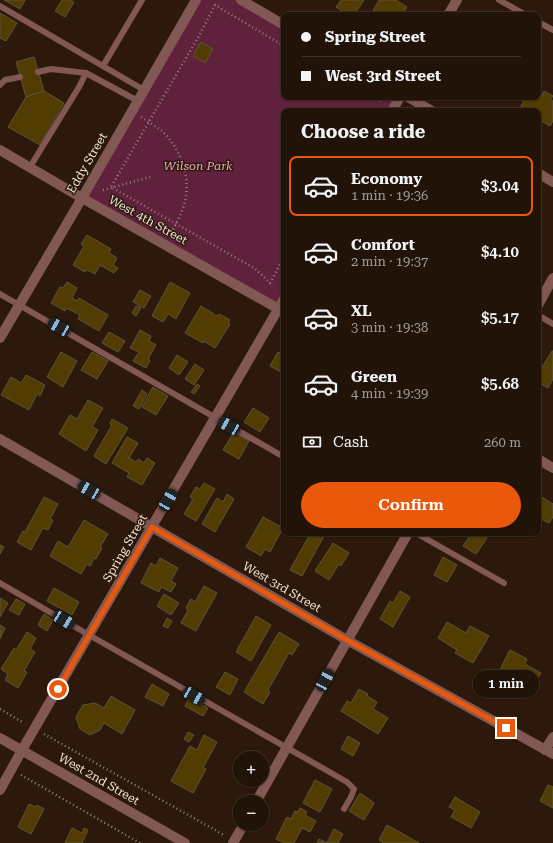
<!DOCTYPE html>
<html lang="en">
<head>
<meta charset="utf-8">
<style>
  body { margin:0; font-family:"Roboto Serif",serif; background:#2d2016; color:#f1f3f6; height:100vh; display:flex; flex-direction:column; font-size:15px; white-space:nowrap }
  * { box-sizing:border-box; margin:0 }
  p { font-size:13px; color:#a29e9c }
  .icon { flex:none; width:22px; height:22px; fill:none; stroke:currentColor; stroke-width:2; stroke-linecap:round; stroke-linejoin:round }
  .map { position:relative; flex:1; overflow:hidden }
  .sheet { position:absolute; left:281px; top:108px; width:260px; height:428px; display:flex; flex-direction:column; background:#211308; border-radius:8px; box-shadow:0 1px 3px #0004,0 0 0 1px #3e3229 }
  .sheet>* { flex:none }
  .guide { position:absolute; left:281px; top:12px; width:260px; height:88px; border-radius:8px; box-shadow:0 1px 3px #0004,0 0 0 1px #3e3229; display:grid; align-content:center; height:88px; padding:0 20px; background:#211308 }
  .controls { position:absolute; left:233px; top:751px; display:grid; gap:8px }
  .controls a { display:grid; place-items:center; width:36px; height:36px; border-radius:50%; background:#211308; box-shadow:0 1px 3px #0004,0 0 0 1px #3e3229; font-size:20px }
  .end { position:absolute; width:18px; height:18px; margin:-9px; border:5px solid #ea580c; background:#fff; box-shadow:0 0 0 2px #fff }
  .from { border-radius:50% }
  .bubble { position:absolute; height:28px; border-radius:14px; background:#211308; box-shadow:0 1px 3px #0004,0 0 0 1px #3e3229; font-size:13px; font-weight:600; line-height:28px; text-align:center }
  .car { position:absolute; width:12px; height:24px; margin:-12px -6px; border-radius:5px; box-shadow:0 0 3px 1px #0007; background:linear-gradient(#222 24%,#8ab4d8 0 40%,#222 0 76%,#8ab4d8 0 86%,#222 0) }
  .guide b { display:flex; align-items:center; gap:14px; height:38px; font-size:15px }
  .guide b+b { border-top:1px solid #3e3229 }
  .guide i { width:10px; height:10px; background:#f1f3f6 }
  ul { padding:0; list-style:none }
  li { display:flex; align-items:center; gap:12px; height:60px; margin:0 8px 6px; padding:0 12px; border:2px solid transparent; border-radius:8px }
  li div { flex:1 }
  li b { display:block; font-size:15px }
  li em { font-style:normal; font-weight:600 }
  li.current { border-color:#ea580c }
  li>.icon { width:36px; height:36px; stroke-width:1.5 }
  h2 { padding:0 20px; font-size:18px; line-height:48px }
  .pay { display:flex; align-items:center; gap:10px; height:44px; padding:0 20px; font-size:15px }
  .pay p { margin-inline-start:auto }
  .action { display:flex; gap:8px; margin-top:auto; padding:8px 20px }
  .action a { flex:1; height:46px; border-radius:24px; background:#ea580c; color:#fff; font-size:16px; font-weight:600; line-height:46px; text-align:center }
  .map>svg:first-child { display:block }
</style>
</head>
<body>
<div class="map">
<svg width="553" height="843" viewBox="0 0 553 843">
  <rect width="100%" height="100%" fill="#2c190b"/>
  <!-- green -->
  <path fill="#60213d" d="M196 0H241L284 25V97H400L392 111H284V299L279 308 82 198Z"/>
  <!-- building -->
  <g fill="#513d01" stroke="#5d533c">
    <path d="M4 0H25L20 9Z"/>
    <path d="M62 0H70L74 2 65 17 55 11Z"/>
    <path d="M341 0H364L354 15H349L336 7Z"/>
    <path d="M379 0H396L407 7 402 15H379L373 11Z"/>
    <path d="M0 13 17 23 6 41 0 38Z"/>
    <path d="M201 42 213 49 205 63 193 56Z"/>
    <path d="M34 57 44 91 26 97 16 62Z"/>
    <path d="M44 91 64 103 40 145 8 127 26 97Z"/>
    <path d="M544 91 553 96 550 100 553 101V121L550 126 538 119V111H525L520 108 526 97H538V94L542 96Z"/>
    <path d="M87 235 111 249 109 253 117 258 113 265 118 268 114 273 100 265 95 274 87 270 85 272 73 265 84 246 81 244Z"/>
    <path d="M67 282 77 288 72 298 77 301 79 298 108 315 99 331 78 319 80 315 66 308 65 311 51 303 60 287 63 288Z"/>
    <path d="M170 282 190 293 176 319 168 314 163 322 152 316Z"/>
    <path d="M140 290 151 296 144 308 133 302Z"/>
    <path d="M136 306 141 308 136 316 132 313Z"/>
    <path d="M201 306 217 316 219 314 230 320 228 323 230 324 215 348 204 341 203 343 185 333Z"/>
    <path d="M140 330 151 336 149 341 156 345 148 359 150 360 146 368 133 361 139 352 130 348Z"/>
    <path d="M109 332 125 341 118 352 102 343Z"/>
    <path d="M552 351H553V379L548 388 538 382V374Z"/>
    <path d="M61 352 77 361 63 387 47 377Z"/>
    <path d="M92 352 108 361 97 379 81 370Z"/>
    <path d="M278 352 283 354 284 352 283 373 270 366Z"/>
    <path d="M177 355 188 362 179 375 169 368Z"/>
    <path d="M195 364 204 370 194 385 185 379Z"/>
    <path d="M26 375 45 385 40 396 37 394 29 410 1 395 11 377 21 383Z"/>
    <path d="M197 384 200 386 194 394 191 392Z"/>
    <path d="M153 387 168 396 156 415 142 407Z"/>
    <path d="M142 390 147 394 139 409 133 406Z"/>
    <path d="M88 400 103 408 92 427 98 430 86 451 59 434 70 415 77 419Z"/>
    <path d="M253 408 269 418 260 432 244 422Z"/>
    <path d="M112 419 128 428 106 464 94 456 112 425 110 424Z"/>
    <path d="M234 432 249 441 239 459 223 450Z"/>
    <path d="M127 437 138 443 129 458 136 462 138 459 144 463 147 458 155 463 142 485 127 477 129 473 112 463Z"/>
    <path d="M204 483 215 489 196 521 184 514 193 499 190 497 196 487 200 489Z"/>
    <path d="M227 494 234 499 215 532 202 524 217 498 223 502Z"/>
    <path d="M538 495 553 504V517L549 523 541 519 539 523 538 522Z"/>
    <path d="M44 497 58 504 50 519 53 520 48 530 43 528 31 550 17 542 23 531 25 532Z"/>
    <path d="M263 517 283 528 270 552 265 549 261 556 246 547Z"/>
    <path d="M84 520 108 534 100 547 102 548 96 559 94 558 90 566 87 564 81 574 50 556 58 541 68 547Z"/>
    <path d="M306 533H318L324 536 302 576 290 570 309 536 306 535Z"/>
    <path d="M472 533H479L487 538 476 554 463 546Z"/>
    <path d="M333 543 349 553 341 566 339 564 329 580 315 571Z"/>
    <path d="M0 545 4 547 0 554Z"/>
    <path d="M443 557 457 565 447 582 434 575Z"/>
    <path d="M160 558 178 568 171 581 176 584 171 592 161 587 159 592 141 583 151 563 156 566Z"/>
    <path d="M204 586 217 593 196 631 181 623 188 610 186 608 191 599 195 602Z"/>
    <path d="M54 588 79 602 72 615 47 601Z"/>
    <path d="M400 591 410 597 393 627 380 619 390 601 393 603Z"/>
    <path d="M164 594 179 603 171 615 157 606Z"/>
    <path d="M0 598 8 603 0 617Z"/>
    <path d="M16 599 25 604 19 615 9 610Z"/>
    <path d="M44 614 53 620 47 631 38 625Z"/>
    <path d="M256 616 271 625 251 661 236 652Z"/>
    <path d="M167 618 172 621 168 628 163 626Z"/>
    <path d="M447 622 466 633 470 626 489 636 473 663 455 653 457 650 438 638Z"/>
    <path d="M0 625 5 628 0 639Z"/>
    <path d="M27 632 36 638 30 649 35 652 24 671 27 672 18 688 5 680 8 674 1 669 14 648 16 650Z"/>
    <path d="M279 632 299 644 292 655 289 653 268 690 270 692 263 704 244 692Z"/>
    <path d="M510 650 527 659 525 664 541 673 531 689 516 681 513 686 496 677Z"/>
    <path d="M225 672 238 679 230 695 216 687Z"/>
    <path d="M152 684 169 694 163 706 145 697Z"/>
    <path d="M359 689 368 694 367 696 377 702 373 709 388 718 378 734 341 711 347 701 351 703Z"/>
    <path d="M111 696 135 710 122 734 104 723 100 730 90 735 80 729 76 717 83 705 95 703 104 708Z"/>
    <path d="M189 698 208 708 203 716 185 706Z"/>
    <path d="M188 732 194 735 189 742 184 739Z"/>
    <path d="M204 735 217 742 203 768 206 769 193 793 171 781 190 746 197 750Z"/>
    <path d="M348 736 360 743 353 756 341 749Z"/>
    <path d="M315 780 332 789 320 812 303 803Z"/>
    <path d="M548 785 553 787V808L540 801Z"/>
    <path d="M360 793 374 803 364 820 349 811Z"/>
    <path d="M455 797 480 812 471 828 451 817 455 810 449 807Z"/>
    <path d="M29 804 36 807 37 805 44 809 31 834 18 827Z"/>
    <path d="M300 808 307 812 305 815 316 821 310 832 302 828 294 843H284L276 839 287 817 291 819 295 811 298 812Z"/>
    <path d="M387 825 419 843H382L383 842 379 840Z"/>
    <path d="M72 828 82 833 84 828 88 830 82 843H83H65Z"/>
    <path d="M334 829 343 834 338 843H317L319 839 327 843Z"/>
  </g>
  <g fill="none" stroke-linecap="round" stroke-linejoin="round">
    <!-- path -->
    <g stroke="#938378" stroke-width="2.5" stroke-dasharray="1 3" stroke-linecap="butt">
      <path d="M284 46 215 5 200 34 111 187 254 268 262 275 270 283 284 257"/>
      <path d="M373 97 383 102"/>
      <path d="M141 117C148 122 156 126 162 131 181 149 192 179 184 205 181 215 175 226 170 235"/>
      <path d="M103 190 150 177"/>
      <path d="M0 709 24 723"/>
      <path d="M44 734 224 835"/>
      <path d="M21 775 140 843"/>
    </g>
    <!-- service -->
    <g stroke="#815853" stroke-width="6">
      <path d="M499 0 526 15"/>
      <path d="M0 6 144 90"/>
      <path d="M538 22 553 30"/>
      <path d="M103 66 142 0"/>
      <path d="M38 72 51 69 86 73 138 101"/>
      <path d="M0 85 5 80 20 77"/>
      <path d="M30 167 79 87 86 73"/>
      <path d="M0 294 284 457"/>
      <path d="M538 315 553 324"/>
      <path d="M416 533 504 583"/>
      <path d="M0 583 89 635 347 782 354 789 351 797 344 809"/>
    </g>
    <!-- minor -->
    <g stroke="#815853" stroke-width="10">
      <path d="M241 0 284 25"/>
      <path d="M448 15 457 0"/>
      <path d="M408 97 432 111"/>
      <path d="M392 111 400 97"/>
      <path d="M538 173 553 182"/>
      <path d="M538 305 553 278"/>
      <path d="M0 338 82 198 196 0"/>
      <path d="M0 439 347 640 553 754"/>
      <path d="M545 750 553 737"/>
      <path d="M0 790 22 750 284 299"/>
      <path d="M256 802 408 533"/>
      <path d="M233 843 244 824"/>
    </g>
    <!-- tertiary -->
    <g stroke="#815853" stroke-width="10">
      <path d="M0 150 82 198 284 312"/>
      <path d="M538 459 553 468"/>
      <path d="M0 738 185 843"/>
    </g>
  </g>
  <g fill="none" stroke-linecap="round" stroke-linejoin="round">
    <!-- route -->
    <path stroke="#ea580c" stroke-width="5" d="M58 689 152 527 347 640 506 728"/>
  </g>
  <g text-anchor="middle" stroke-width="3" stroke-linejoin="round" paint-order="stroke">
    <!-- street labels -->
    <g font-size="12" fill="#f1e4db" stroke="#2c190b">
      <text transform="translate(87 163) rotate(-60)" y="4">Eddy Street</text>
      <text transform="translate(148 220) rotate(29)" y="4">West 4th Street</text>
      <text transform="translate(125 548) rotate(-60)" y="4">Spring Street</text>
      <text transform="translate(282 587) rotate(30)" y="4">West 3rd Street</text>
      <text transform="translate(99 779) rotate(30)" y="4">West 2nd Street</text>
    </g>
    <!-- park labels -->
    <g font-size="12" font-style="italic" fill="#f3a9c5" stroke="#2c190b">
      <text x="198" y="170">Wilson Park</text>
    </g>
  </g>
</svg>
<div class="controls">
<a>+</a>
<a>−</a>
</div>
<i class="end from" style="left:58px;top:689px"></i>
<i class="end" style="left:506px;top:728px"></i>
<div class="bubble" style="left:473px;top:670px;width:66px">1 min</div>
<i class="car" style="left:59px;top:327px;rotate:300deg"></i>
<i class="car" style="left:229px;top:426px;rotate:300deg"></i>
<i class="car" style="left:89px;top:490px;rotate:300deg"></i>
<i class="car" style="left:168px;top:500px;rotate:30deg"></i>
<i class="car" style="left:64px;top:620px;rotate:121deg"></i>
<i class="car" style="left:325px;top:680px;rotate:29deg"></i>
<i class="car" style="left:194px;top:696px;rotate:120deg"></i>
<div class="guide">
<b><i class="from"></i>Spring Street</b>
<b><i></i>West 3rd Street</b>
</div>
<section class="sheet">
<h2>Choose a ride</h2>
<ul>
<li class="current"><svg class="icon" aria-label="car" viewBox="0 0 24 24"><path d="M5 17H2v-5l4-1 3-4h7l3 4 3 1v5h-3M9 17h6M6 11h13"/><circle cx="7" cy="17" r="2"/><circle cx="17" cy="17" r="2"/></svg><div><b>Economy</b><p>1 min · 19:36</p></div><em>$3.04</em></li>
<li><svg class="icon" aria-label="car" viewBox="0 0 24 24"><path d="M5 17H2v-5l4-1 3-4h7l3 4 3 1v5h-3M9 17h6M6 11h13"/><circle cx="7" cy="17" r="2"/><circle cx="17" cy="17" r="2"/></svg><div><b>Comfort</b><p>2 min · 19:37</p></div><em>$4.10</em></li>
<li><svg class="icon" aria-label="car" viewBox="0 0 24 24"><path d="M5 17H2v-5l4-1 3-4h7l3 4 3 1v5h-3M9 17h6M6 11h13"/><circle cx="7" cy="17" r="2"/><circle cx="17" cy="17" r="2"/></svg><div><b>XL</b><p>3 min · 19:38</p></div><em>$5.17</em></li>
<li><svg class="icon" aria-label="car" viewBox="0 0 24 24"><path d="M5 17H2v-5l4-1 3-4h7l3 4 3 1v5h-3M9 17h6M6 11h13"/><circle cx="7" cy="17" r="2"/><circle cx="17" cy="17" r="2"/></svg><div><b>Green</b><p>4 min · 19:39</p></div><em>$5.68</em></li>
</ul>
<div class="pay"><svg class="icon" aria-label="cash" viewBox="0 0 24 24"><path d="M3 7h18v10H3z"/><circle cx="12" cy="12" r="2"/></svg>Cash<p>260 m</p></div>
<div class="action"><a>Confirm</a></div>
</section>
</div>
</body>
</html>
